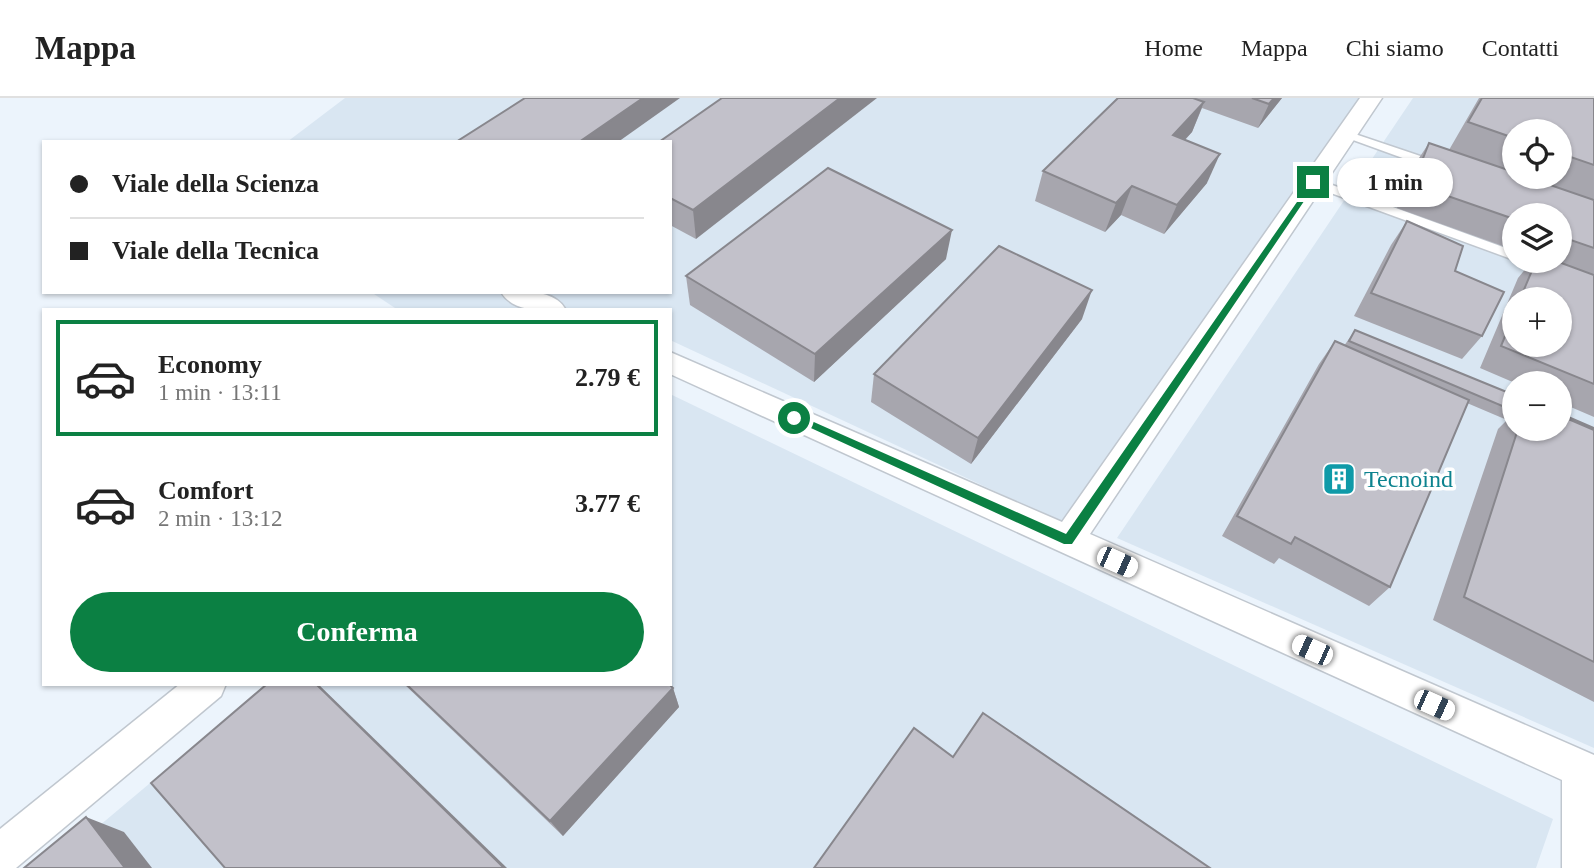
<!DOCTYPE html>
<html lang="it">
<head>
<meta charset="utf-8">
<style>
  body { margin:0; font-family:Georgia,serif; background:#f2f2f2; color:#222; height:100vh; display:flex; flex-direction:column; font-size:26px; white-space:nowrap }
  * { box-sizing:border-box; margin:0 }
  p { font-size:23px; color:#767676 }
  .icon { flex:none; width:38px; height:38px; fill:none; stroke:currentColor; stroke-width:2; stroke-linecap:round; stroke-linejoin:round }
  .map { position:relative; flex:1; overflow:hidden }
  .side { position:absolute; left:42px; top:210px; width:630px; height:378px; display:flex; flex-direction:column; background:#fff; border-radius:0px; box-shadow:0 2px 5px #0004 }
  .side>* { flex:none }
  .hud { position:absolute; left:42px; top:42px; width:630px; height:154px; border-radius:0px; box-shadow:0 2px 5px #0004; display:grid; align-content:center; height:154px; padding:0 28px; background:#fff }
  .controls { position:absolute; left:1502px; top:21px; display:grid; gap:14px }
  .controls a { display:grid; place-items:center; width:70px; height:70px; border-radius:50%; background:#fff; box-shadow:0 2px 5px #0004; font-size:35px }
  .end { position:absolute; width:32px; height:32px; margin:-16px; border:9px solid #0b8043; background:#fff; box-shadow:0 0 0 4px #fff }
  .from { border-radius:50% }
  .bubble { position:absolute; height:49px; border-radius:24px; background:#fff; box-shadow:0 2px 5px #0004; font-size:23px; font-weight:800; line-height:49px; text-align:center }
  .car { position:absolute; width:21px; height:42px; margin:-21px -10px; border-radius:9px; box-shadow:0 0 5px 2px #0007; background:linear-gradient(#fff 24%,#345 0 40%,#fff 0 76%,#345 0 86%,#fff 0) }
  .hud b { display:flex; align-items:center; gap:24px; height:66px; font-size:26px }
  .hud b+b { border-top:2px solid #e0e0e0 }
  .hud i { width:18px; height:18px; background:#222 }
  ul { padding:12px 0 0; list-style:none }
  li { display:flex; align-items:center; gap:21px; height:116px; margin:0 14px 10px; padding:0 14px; border:4px solid transparent; border-radius:0px }
  li div { flex:1 }
  li b { display:block; font-size:26px }
  li em { font-style:normal; font-weight:800 }
  li.active { border-color:#0b8043 }
  li>.icon { width:63px; height:63px; stroke-width:1.5 }
  .button { display:flex; gap:14px; margin-top:auto; padding:14px 28px }
  .button a { flex:1; height:80px; border-radius:42px; background:#0b8043; color:#fff; font-size:28px; font-weight:800; line-height:80px; text-align:center }
  header { display:flex; align-items:center; gap:42px; box-sizing:border-box; height:98px; padding:0 35px; background:#fff; border-bottom:2px solid #e0e0e0 }
  header strong { font-size:33px }
  nav { display:flex; gap:38px; margin-inline-start:auto; font-size:24px }
  .map>svg:first-child { display:block }
</style>
</head>
<body>
<header>
<strong>Mappa</strong>
<nav><a>Home</a><a>Mappa</a><a>Chi siamo</a><a>Contatti</a></nav>
</header>
<div class="map">
<svg width="1594" height="770" viewBox="0 0 1594 770">
  <rect width="100%" height="100%" fill="#ecf4fc"/>
  <!-- built -->
  <g fill="#d9e6f2" fill-rule="evenodd">
    <path d="M345 0H1370L1063 425 670 242V212H398L371 194H670V44H287Z"/>
    <path d="M1413 0H1594V650L1117 440ZM1514 33H1559V79H1514ZM1514 117H1559V163H1514ZM1514 201H1559V247H1514ZM1514 285H1559V331H1514Z"/>
    <path d="M670 296 1553 721 1536 770H49L268 586H670Z"/>
  </g>
  <g fill="none" stroke-linecap="round" stroke-linejoin="round">
    <defs>
      <g id="service">
        <path d="M1346 33 1441 65 1443 68 1437 72 1433 71 1342 38V34Z"/>
        <path d="M1313 80 1514 153V162L1309 87 1307 84Z"/>
      </g>
      <g id="minor">
        <path d="M1360 0H1382L1090 436 1594 657V770H1562V682L670 276V254L1062 424Z"/>
        <path d="M501 194C522 194 554 190 566 212 545 212 514 216 501 194Z"/>
        <path d="M180 586H226L221 598 16 770H0V731Z"/>
      </g>
    </defs>
    <!-- service casing -->
    <use href="#service" stroke="#c0c7cf" stroke-width="3"/>
    <!-- minor casing -->
    <use href="#minor" stroke="#c0c7cf" stroke-width="3"/>
    <!-- service -->
    <use href="#service" fill="#fff" fill-rule="evenodd"/>
    <!-- minor -->
    <use href="#minor" fill="#fff" fill-rule="evenodd"/>
  </g>
  <!-- wall -->
  <g fill="#a7a6ae" fill-rule="evenodd">
    <path d="M722 0 696 141 670 127V44Z"/>
    <path d="M1118 0H1282L1258 30 1202 10 1192 34 1185 42 1207 85 1164 136 1121 117 1105 134 1035 103 1043 73Z"/>
    <path d="M1479 0H1594V319L1559 304V285H1515L1480 270 1518 180 1532 163H1559V117H1514V152L1397 110 1413 69 1429 45 1449 52ZM1514 33H1559V79H1514ZM1514 201H1559L1514 247Z"/>
    <path d="M1407 123 1455 173 1482 238 1462 261 1354 218 1391 147Z"/>
    <path d="M946 161 814 284 690 207 686 178Z"/>
    <path d="M1082 221 971 366 871 304 874 276Z"/>
    <path d="M1355 232 1514 297V331L1594 330V604L1433 522 1498 331 1507 322 1467 305 1390 489 1369 508 1279 460 1274 466 1222 438 1319 266 1335 243 1344 248Z"/>
    <path d="M404 586H669L673 590 679 609 563 738Z"/>
  </g>
  <!-- shaded-wall -->
  <g fill="#88878d">
    <path d="M643 0H680L618 44H579Z"/>
    <path d="M840 0H877L696 141 693 112Z"/>
    <path d="M1274 0H1282L1258 30 1269 6Z"/>
    <path d="M1204 4 1192 34 1162 66 1173 37Z"/>
    <path d="M1220 56 1207 85 1164 136 1177 107Z"/>
    <path d="M1132 88 1121 117 1105 134 1116 105Z"/>
    <path d="M952 132 946 161 814 284 815 256Z"/>
    <path d="M1092 192 1082 221 971 366 978 340Z"/>
    <path d="M316 586H318L507 770H504Z"/>
    <path d="M673 590 679 609 563 738 550 723Z"/>
    <path d="M86 719 124 734 152 770H125Z"/>
  </g>
  <!-- building -->
  <g fill="#c2c1ca" stroke="#88878d" stroke-width="2">
    <path d="M525 0H643L579 44H456Z"/>
    <path d="M722 0H840L693 112 670 100V44H659Z"/>
    <path d="M1118 0H1193L1204 4 1173 37 1220 56 1177 107 1132 88 1116 105 1043 73Z"/>
    <path d="M1252 0H1274L1269 6Z"/>
    <path d="M1482 0H1594V67L1559 55V33H1514V40L1468 24Z"/>
    <path d="M1429 45 1514 74V79H1527L1594 102V150L1559 138V117H1514V121L1413 86Z"/>
    <path d="M828 70 952 132 815 256 686 178Z"/>
    <path d="M1407 123 1463 148 1455 173 1504 194 1482 238 1371 195Z"/>
    <path d="M999 148 1092 192 978 340 874 276Z"/>
    <path d="M1536 163H1556L1594 177V286L1501 248 1514 216V247H1559V201H1520Z"/>
    <path d="M1355 232 1514 297V313L1349 243Z"/>
    <path d="M1335 243 1469 302 1390 489 1295 439 1291 446 1237 418Z"/>
    <path d="M1559 315 1594 330V332L1559 317Z"/>
    <path d="M1559 317 1594 332V564L1464 499 1518 331H1559Z"/>
    <path d="M267 586H316L504 770H225L151 685Z"/>
    <path d="M406 586H669L673 590 550 723Z"/>
    <path d="M983 615 1210 770H814L914 630 953 659Z"/>
    <path d="M86 719 125 770H24Z"/>
  </g>
  <!-- route -->
  <path fill="#0b8043" d="M1313 81 1317 84 1072 446H1064L789 320 794 316 798 317 1066 436Z"/>
  <!-- icons -->
  <defs>
    <symbol id="building-square" viewBox="-11 -11 22 22"><rect x="-9" y="-9" width="18" height="18" rx="4" fill="#0f9aa8" stroke="#fff"/><path d="M-4-6H4V6H1V3H-1V6H-4ZM-2.5-4.3h1.7v1.8h-1.7ZM.8-4.3h1.7v1.8H.8ZM-2.5-1h1.7V.8h-1.7ZM.8-1h1.7V.8H.8Z" fill="#fff"/></symbol>
  </defs>
  <g fill-rule="evenodd">
    <use href="#building-square" x="1320" y="362" width="38" height="38"/>
  </g>
  <g text-anchor="middle" stroke-width="7" stroke-linejoin="round" paint-order="stroke">
    <!-- culture labels -->
    <g font-size="24" fill="#0d838f" stroke="#fff" text-anchor="start">
      <text x="1364" y="389">Tecnoind</text>
    </g>
  </g>
</svg>
<div class="controls">
<a><svg class="icon" aria-label="locate" viewBox="0 0 24 24"><circle cx="12" cy="12" r="6"/><path d="M12 2v4M12 18v4M2 12h4M18 12h4"/></svg></a>
<a><svg class="icon" aria-label="layers" viewBox="0 0 24 24"><path d="M12 4l9 5-9 5-9-5zM3 14l9 5 9-5"/></svg></a>
<a>+</a>
<a>−</a>
</div>
<i class="end from" style="left:794px;top:320px"></i>
<i class="end" style="left:1313px;top:84px"></i>
<div class="bubble" style="left:1337px;top:60px;width:116px">1 min</div>
<i class="car" style="left:1117px;top:464px;rotate:114deg"></i>
<i class="car" style="left:1312px;top:552px;rotate:294deg"></i>
<i class="car" style="left:1434px;top:607px;rotate:114deg"></i>
<div class="hud">
<b><i class="from"></i>Viale della Scienza</b>
<b><i></i>Viale della Tecnica</b>
</div>
<section class="side">
<ul>
<li class="active"><svg class="icon" aria-label="car" viewBox="0 0 24 24"><path d="M5 17H2v-5l4-1 3-4h7l3 4 3 1v5h-3M9 17h6M6 11h13"/><circle cx="7" cy="17" r="2"/><circle cx="17" cy="17" r="2"/></svg><div><b>Economy</b><p>1 min · 13:11</p></div><em>2.79 €</em></li>
<li><svg class="icon" aria-label="car" viewBox="0 0 24 24"><path d="M5 17H2v-5l4-1 3-4h7l3 4 3 1v5h-3M9 17h6M6 11h13"/><circle cx="7" cy="17" r="2"/><circle cx="17" cy="17" r="2"/></svg><div><b>Comfort</b><p>2 min · 13:12</p></div><em>3.77 €</em></li>
</ul>
<div class="button"><a>Conferma</a></div>
</section>
</div>
</body>
</html>
